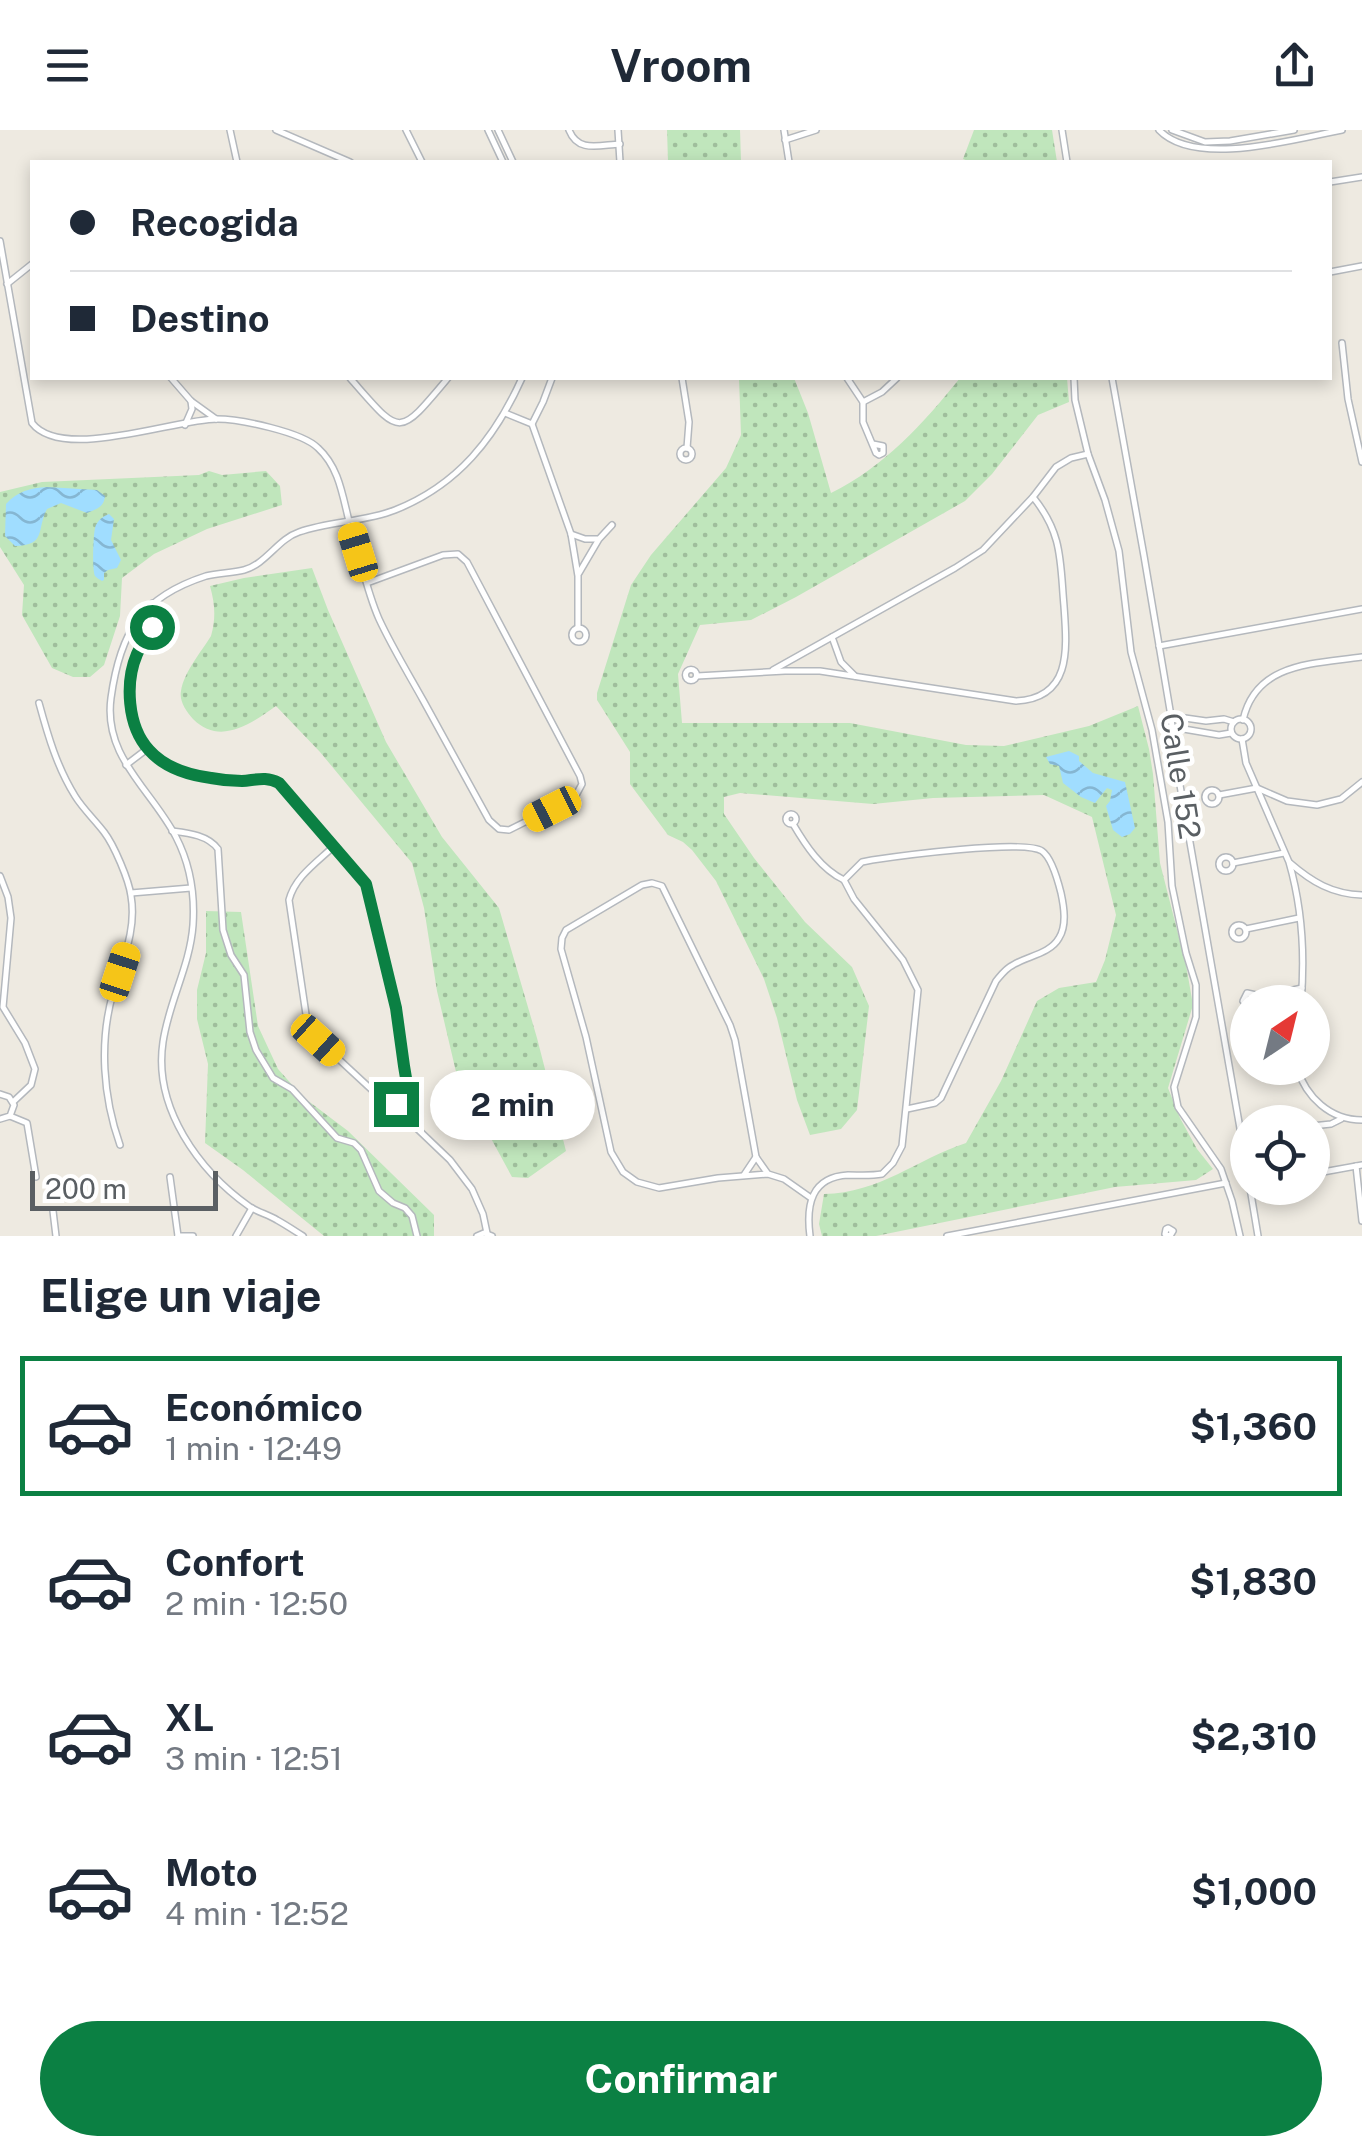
<!DOCTYPE html>
<html lang="es">
<head>
<meta charset="utf-8">
<style>
  body { margin:0; font-family:"Public Sans",sans-serif; background:#f2f2f3; color:#1f2937; height:100vh; display:flex; flex-direction:column; font-size:38px; white-space:nowrap }
  * { box-sizing:border-box; margin:0 }
  p { font-size:32px; color:#747a83 }
  .icon { flex:none; width:55px; height:55px; fill:none; stroke:currentColor; stroke-width:2; stroke-linecap:round; stroke-linejoin:round }
  .map { position:relative; height:1106px; overflow:hidden }
  .drawer { display:flex; flex-direction:column; background:#fff; flex:1 }
  .drawer>* { flex:none }
  .top-card { position:absolute; left:30px; top:30px; width:1302px; height:220px; border-radius:0px; box-shadow:0 5px 15px #0003; display:grid; align-content:center; height:220px; padding:0 40px; background:#fff }
  .needle { width:65px; rotate:35deg }
  .controls { position:absolute; left:1230px; top:855px; display:grid; gap:20px }
  .controls a { display:grid; place-items:center; width:100px; height:100px; border-radius:50%; background:#fff; box-shadow:0 5px 15px #0003; font-size:50px }
  .scale { position:absolute; left:30px; bottom:25px; width:188px; box-sizing:border-box; padding-left:10px; border:5px solid #5a5f63; border-top:0; font-size:28px; line-height:35px; white-space:nowrap; color:#5a5f63; -webkit-text-stroke:8px #fff; paint-order:stroke }
  .end { position:absolute; width:45px; height:45px; margin:-22px; border:12px solid #0b8043; background:#fff; box-shadow:0 0 0 5px #fff }
  .from { border-radius:50% }
  .bubble { position:absolute; height:70px; border-radius:35px; background:#fff; box-shadow:0 5px 15px #0003; font-size:32px; font-weight:700; line-height:70px; text-align:center }
  .car { position:absolute; width:30px; height:60px; margin:-30px -15px; border-radius:12px; box-shadow:0 0 8px 2px #0007; background:linear-gradient(#f5c518 24%,#345 0 40%,#f5c518 0 76%,#345 0 86%,#f5c518 0) }
  .top-card b { display:flex; align-items:center; gap:35px; height:95px; font-size:38px }
  .top-card b+b { border-top:2px solid #e0e1e3 }
  .top-card i { width:25px; height:25px; background:#1f2937 }
  ul { padding:0; list-style:none }
  li { display:flex; align-items:center; gap:30px; height:140px; margin:0 20px 15px; padding:0 20px; border:5px solid transparent; border-radius:0px }
  li div { flex:1 }
  li b { display:block; font-size:38px }
  li em { font-style:normal; font-weight:700 }
  li.current { border-color:#0b8043 }
  li>.icon { width:90px; height:90px; stroke-width:1.5 }
  h2 { padding:0 40px; font-size:45px; line-height:120px }
  .button { display:flex; gap:20px; margin-top:auto; padding:20px 40px }
  .button a { flex:1; height:115px; border-radius:60px; background:#0b8043; color:#fff; font-size:40px; font-weight:700; line-height:115px; text-align:center }
  header { display:flex; justify-content:space-between; align-items:center; height:130px; padding:0 40px; background:#fff; font-size:45px; font-weight:700 }
  .map>svg:first-child { display:block }
</style>
</head>
<body>
<header><svg class="icon" aria-label="menu" viewBox="0 0 24 24"><path d="M4 6h16M4 12h16M4 18h16"/></svg>Vroom<svg class="icon" aria-label="share" viewBox="0 0 24 24"><path d="M12 15V3M7 8l5-5 5 5M5 13v7h14v-7"/></svg></header>
<div class="map">
<svg width="1362" height="1106" viewBox="0 0 1362 1106">
  <defs>
    <pattern id="green-dots" width="8" height="8" patternUnits="userSpaceOnUse" patternTransform="scale(2.5)"><rect width="8" height="8" fill="#c0e6bc"/><path d="M2 2h.1M6 6h.1" fill="none" stroke="#9fbe9c" stroke-width="1.8" stroke-linecap="round"/></pattern>
    <pattern id="water-waves" width="16" height="10" patternUnits="userSpaceOnUse" patternTransform="scale(2.5)"><rect width="16" height="10" fill="#a0ddff"/><path d="M0 5q4-4 8 0t8 0" fill="none" stroke="#85b6d2"/></pattern>
  </defs>
  <rect width="100%" height="100%" fill="#eeeae1"/>
  <!-- green -->
  <g fill="url(#green-dots)">
    <path d="M667 0H740L741 32H668Z"/>
    <path d="M974 0H1052L1057 32H971L963 29Z"/>
    <path d="M739 248H794L808 283 831 363C884 337 923 294 960 248H1067L1069 272 1038 285 992 344 965 371 796 467 751 490 700 495 678 544 682 593H850L966 615 1004 616 1089 596 1138 576 1149 619 1153 644 1160 733 1186 835 1193 875 1168 958 1180 988 1197 1019 1213 1039 1196 1050 1115 1057 876 1106H822L819 1094 824 1064C880 1063 917 1029 966 1013L1001 951 1037 871 1059 858 1096 852 1105 830 1116 785 1092 687 1044 665 933 668 873 674 740 663 724 667V684L754 728 805 792 852 837 869 876 857 980 841 999 810 1005 797 970 777 888 764 849 716 751 692 720 683 712 668 705 630 654V622L597 570V563L631 455 651 425 726 338 741 305Z"/>
    <path d="M209 341 222 345 266 341 280 356 282 375 207 399 154 424 122 448 120 486 104 535 90 547H73L52 538 22 485 24 455 0 417V362L42 352 199 345Z"/>
    <path d="M312 438 328 480 386 612 442 707 499 778 537 908 566 1021 528 1048 512 1047 457 946 437 861 424 778 412 733 320 622 276 576C251 594 220 616 193 589 186 581 179 571 181 561 184 542 201 522 211 506 216 488 215 474 210 456L244 448Z"/>
    <path d="M206 781 241 782 258 896 278 939 303 967 348 1001 434 1085V1106H324L243 1040 205 1013 208 934 197 889V860L206 823Z"/>
  </g>
  <!-- water -->
  <g fill="url(#water-waves)">
    <path d="M47 357 97 360 105 366C104 377 97 379 87 383L61 373 47 379C36 400 47 415 15 416L5 406 6 374C18 361 30 358 47 357Z"/>
    <path d="M109 384 114 389 111 410 121 430 117 438 108 440 104 443V450L102 451C100 450 97 448 95 446 92 440 93 400 96 395 101 387 103 387 109 384Z"/>
    <path d="M1069 621 1079 626V631L1093 643 1125 652 1135 698 1130 704 1122 707 1113 700 1106 676 1110 671 1112 660 1107 658 1095 673 1081 667 1063 653 1059 636 1050 634 1046 627Z"/>
  </g>
  <g fill="none" stroke-linecap="round" stroke-linejoin="round">
    <defs>
      <g id="street">
        <path d="M230 0 237 32"/>
        <path d="M276 0 350 32"/>
        <path d="M406 0 422 32"/>
        <path d="M488 0 503 32"/>
        <path d="M498 0 513 32"/>
        <path d="M569 0C578 23 599 15 620 14"/>
        <path d="M618 0 620 32"/>
        <path d="M784 0 789 32"/>
        <path d="M1062 0 1067 32"/>
        <path d="M1159 0C1195 38 1295 9 1342 0"/>
        <path d="M1172 0 1205 12 1230 11 1294 0"/>
        <path d="M785 10 816 0"/>
        <path d="M1330 52 1362 47"/>
        <path d="M0 111 32 293C62 332 175 289 217 289 240 289 302 302 318 318 342 340 343 373 352 402 361 431 367 462 379 489 392 517 408 543 423 570 445 610 467 650 489 690L499 699 509 700 575 667 582 654 580 646 467 432 458 424 443 425 367 453"/>
        <path d="M1330 142 1362 136"/>
        <path d="M7 154 32 134"/>
        <path d="M1342 213 1348 269 1362 332"/>
        <path d="M171 248 191 271 216 289"/>
        <path d="M350 248C401 306 397 309 448 248"/>
        <path d="M682 248 689 292 687 318"/>
        <path d="M847 248 863 272V292L876 323 879 325 883 323V316L873 314"/>
        <path d="M1074 248 1075 270 1088 324 1105 370 1119 421 1131 522 1152 600 1168 692 1172 756 1186 823 1196 855V887L1174 957 1178 977 1221 1039 1232 1071 1240 1106"/>
        <path d="M1112 248 1144 426 1171 586 1174 621 1248 1044"/>
        <path d="M863 272 882 262 897 248"/>
        <path d="M505 283 532 294 543 272 552 248"/>
        <path d="M532 294 571 404 578 446V498"/>
        <path d="M185 295 192 279 191 271"/>
        <circle cx="686" cy="324" r="6"/>
        <path d="M571 404 585 409H597"/>
        <path d="M579 443 599 409 612 395"/>
        <path d="M153 473C156 498 146 503 137 523 132 535 130 548 130 561 129 625 178 648 234 651 250 651 264 645 279 653L366 753 396 877 405 935V948L396 974"/>
        <circle cx="579" cy="505" r="7"/>
        <path d="M832 507 841 532 855 546"/>
        <path d="M1159 516 1362 479"/>
        <circle cx="691" cy="545" r="5.5"/>
        <path d="M773 540 955 438 983 420 1033 367 1056 337 1071 328 1088 324"/>
        <path d="M697 546 785 541H820L1016 571C1072 568 1067 519 1064 476 1060 431 1063 404 1033 367"/>
        <path d="M39 573C48 606 57 637 75 666 83 679 95 690 104 702 114 715 129 750 131 766 137 800 122 831 113 863 99 912 103 967 120 1015"/>
        <path d="M1171 586 1206 591 1224 589 1234 592"/>
        <circle cx="1241" cy="599" r="10"/>
        <path d="M1243 590C1256 532 1314 534 1362 527"/>
        <path d="M1172 597 1219 605 1231 603"/>
        <path d="M1242 609 1246 633 1289 732C1302 777 1305 826 1301 872"/>
        <path d="M126 635 147 619"/>
        <circle cx="1212" cy="667" r="7"/>
        <path d="M1219 665 1257 658 1287 671 1317 675 1341 669 1362 652"/>
        <circle cx="791" cy="689" r="5"/>
        <path d="M793 694C806 716 821 739 844 750"/>
        <path d="M172 701C188 703 208 705 218 719L223 800 231 825 244 845 250 902 256 920 273 948 292 959 337 1008 354 1013 361 1020 379 1061 393 1073 405 1078 412 1086 417 1106"/>
        <path d="M333 717C316 733 295 747 289 770L307 891 318 910 372 960 396 974 405 987 450 1030 472 1059 483 1084 487 1103"/>
        <circle cx="1226" cy="734" r="7"/>
        <path d="M1233 733 1284 723"/>
        <path d="M1290 733C1312 752 1332 764 1362 765"/>
        <path d="M0 746 8 767 11 788 3 877 25 913 35 939 31 955 13 972"/>
        <path d="M131 763 191 758"/>
        <circle cx="1239" cy="802" r="7"/>
        <path d="M1246 799 1299 788"/>
        <path d="M1257 868 1302 858"/>
        <path d="M1248 877 1243 871 1247 863 1256 865 1257 872"/>
        <path d="M1262 938 1268 944 1273 943 1276 938"/>
        <path d="M1297 938C1306 967 1330 990 1362 990"/>
        <path d="M0 964 9 967 14 975 10 986 0 989"/>
        <path d="M10 986 27 993 36 1047"/>
        <path d="M1312 996 1331 994 1341 989"/>
        <path d="M1356 1036 1362 1091"/>
        <path d="M768 1044 756 1027 735 910 730 895 662 756 652 753 642 755 566 800 562 808 561 819 586 907 611 1022 623 1042 637 1052 659 1058 718 1048 768 1044 784 1049 811 1068"/>
        <path d="M1312 1044 1362 1035"/>
        <path d="M744 1045 756 1027"/>
        <path d="M170 1047 178 1106"/>
        <path d="M1250 1058 1258 1106"/>
        <path d="M53 1081 56 1106"/>
        <path d="M1168 1098 1173 1101 1170 1106 1165 1104 1166 1099Z"/>
        <path d="M178 1106H193"/>
        <path d="M236 1106 252 1078"/>
        <path d="M303 1106C295 1101 286 1095 277 1090 269 1085 258 1082 250 1077 199 1041 153 978 163 912 169 871 190 836 193 795 195 765 190 734 176 707 151 659 103 627 111 568 120 502 141 467 206 446 219 443 232 443 244 440 266 434 278 409 299 402 330 391 365 392 395 380 458 355 495 308 522 248"/>
        <path d="M477 1106 484 1103 492 1106"/>
        <path d="M810 1106C806 1075 811 1047 848 1045 860 1045 870 1046 882 1044L893 1033 902 1016 918 860 903 830 854 769 844 750 862 732 872 730C899 726 1024 709 1042 721 1052 728 1058 751 1061 763 1064 777 1067 795 1059 808 1050 824 1027 826 1013 835 1006 838 1001 845 996 851L941 968 935 973 907 979"/>
        <path d="M947 1106 1226 1053"/>
      </g>
    </defs>
    <!-- street casing -->
    <use href="#street" stroke="#b4b8bd" stroke-width="8"/>
    <!-- street -->
    <use href="#street" stroke="#fff" stroke-width="5"/>
  </g>
  <g fill="none" stroke-linecap="round" stroke-linejoin="round">
    <!-- route -->
    <path stroke="#0b8043" stroke-width="12" d="M152 497C147 506 141 515 137 524 125 552 127 596 149 620 164 637 188 645 211 648 221 650 232 651 242 651 256 650 266 646 279 653L366 754 396 878 404 936 406 948 396 974"/>
  </g>
  <g text-anchor="middle" stroke-width="9" stroke-linejoin="round" paint-order="stroke">
    <!-- street labels -->
    <g font-size="30" fill="#5a5f63" stroke="#fff">
      <text transform="translate(1180 646) rotate(81)" y="10">Calle 152</text>
    </g>
  </g>
</svg>
<div class="controls">
<a><svg class="needle" viewBox="-14 -14 28 28"><path d="M0-13l5 13h-10z" fill="#e53935"/><path d="M0 13l5-13h-10z" fill="#747a83"/></svg></a>
<a><svg class="icon" aria-label="locate" viewBox="0 0 24 24"><circle cx="12" cy="12" r="6"/><path d="M12 2v4M12 18v4M2 12h4M18 12h4"/></svg></a>
</div>
<div class="scale">200 m</div>
<i class="end from" style="left:152px;top:497px"></i>
<i class="end" style="left:396px;top:974px"></i>
<div class="bubble" style="left:430px;top:940px;width:165px">2 min</div>
<i class="car" style="left:358px;top:422px;rotate:343deg"></i>
<i class="car" style="left:552px;top:679px;rotate:243deg"></i>
<i class="car" style="left:120px;top:842px;rotate:18deg"></i>
<i class="car" style="left:318px;top:910px;rotate:132deg"></i>
<div class="top-card">
<b><i class="from"></i>Recogida</b>
<b><i></i>Destino</b>
</div>
</div>
<section class="drawer">
<h2>Elige un viaje</h2>
<ul>
<li class="current"><svg class="icon" aria-label="car" viewBox="0 0 24 24"><path d="M5 17H2v-5l4-1 3-4h7l3 4 3 1v5h-3M9 17h6M6 11h13"/><circle cx="7" cy="17" r="2"/><circle cx="17" cy="17" r="2"/></svg><div><b>Económico</b><p>1 min · 12:49</p></div><em>$1,360</em></li>
<li><svg class="icon" aria-label="car" viewBox="0 0 24 24"><path d="M5 17H2v-5l4-1 3-4h7l3 4 3 1v5h-3M9 17h6M6 11h13"/><circle cx="7" cy="17" r="2"/><circle cx="17" cy="17" r="2"/></svg><div><b>Confort</b><p>2 min · 12:50</p></div><em>$1,830</em></li>
<li><svg class="icon" aria-label="car" viewBox="0 0 24 24"><path d="M5 17H2v-5l4-1 3-4h7l3 4 3 1v5h-3M9 17h6M6 11h13"/><circle cx="7" cy="17" r="2"/><circle cx="17" cy="17" r="2"/></svg><div><b>XL</b><p>3 min · 12:51</p></div><em>$2,310</em></li>
<li><svg class="icon" aria-label="car" viewBox="0 0 24 24"><path d="M5 17H2v-5l4-1 3-4h7l3 4 3 1v5h-3M9 17h6M6 11h13"/><circle cx="7" cy="17" r="2"/><circle cx="17" cy="17" r="2"/></svg><div><b>Moto</b><p>4 min · 12:52</p></div><em>$1,000</em></li>
</ul>
<div class="button"><a>Confirmar</a></div>
</section>
</body>
</html>
